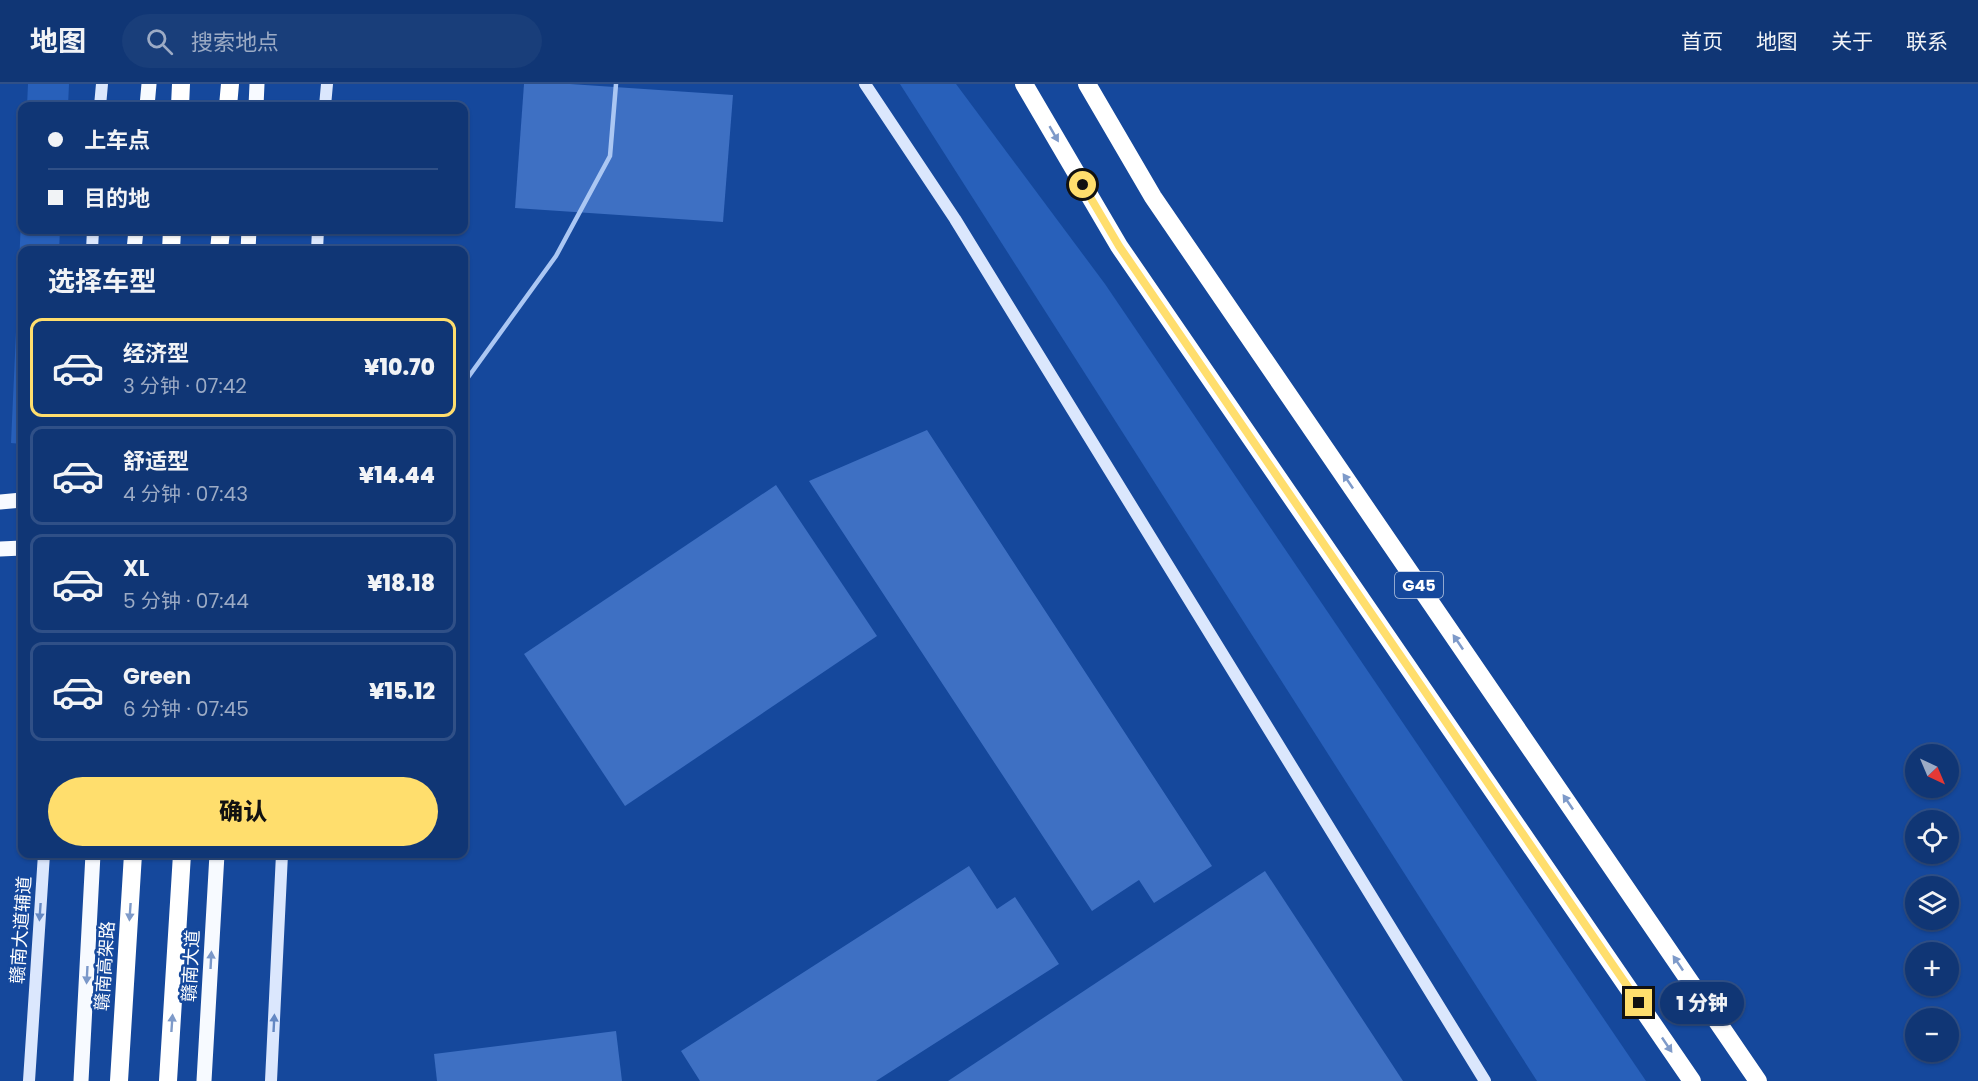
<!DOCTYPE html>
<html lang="zh">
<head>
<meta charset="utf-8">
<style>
  body { margin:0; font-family:Poppins,"Noto Sans SC",sans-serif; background:#193e7a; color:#f1f3f6; height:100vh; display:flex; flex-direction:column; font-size:22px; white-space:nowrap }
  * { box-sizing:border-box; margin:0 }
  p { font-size:20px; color:#9cabc5 }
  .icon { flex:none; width:33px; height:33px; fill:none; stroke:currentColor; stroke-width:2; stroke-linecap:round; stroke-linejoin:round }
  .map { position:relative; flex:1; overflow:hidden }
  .side { position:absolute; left:18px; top:162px; width:450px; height:612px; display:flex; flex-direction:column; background:#103675; border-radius:12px; box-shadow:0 2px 4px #0004,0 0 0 2px #305087 }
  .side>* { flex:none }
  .hud { position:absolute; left:18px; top:18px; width:450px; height:132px; border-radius:12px; box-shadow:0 2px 4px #0004,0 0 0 2px #305087; display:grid; align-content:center; height:132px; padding:0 30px; background:#103675 }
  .needle { width:39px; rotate:136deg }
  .controls { position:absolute; left:1905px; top:660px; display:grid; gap:12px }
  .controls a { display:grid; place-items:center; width:54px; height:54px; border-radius:50%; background:#103675; box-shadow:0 2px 4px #0004,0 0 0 2px #305087; font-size:30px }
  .end { position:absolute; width:27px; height:27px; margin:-14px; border:8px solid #ffde6d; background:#111; box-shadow:0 0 0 3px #111 }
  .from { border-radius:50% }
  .bubble { position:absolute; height:42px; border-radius:21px; background:#103675; box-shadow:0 2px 4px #0004,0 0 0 2px #305087; font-size:20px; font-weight:800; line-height:42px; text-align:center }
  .hud b { display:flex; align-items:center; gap:21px; height:57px; font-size:22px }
  .hud b+b { border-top:2px solid #305087 }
  .hud i { width:15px; height:15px; background:#f1f3f6 }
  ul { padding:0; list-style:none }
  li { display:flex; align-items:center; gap:18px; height:99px; margin:0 12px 9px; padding:0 18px; border:3px solid #305087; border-radius:12px }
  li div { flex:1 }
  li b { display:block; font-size:22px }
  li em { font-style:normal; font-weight:800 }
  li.active { border-color:#ffde6d }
  li>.icon { width:54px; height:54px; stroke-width:1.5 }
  h2 { padding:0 30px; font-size:27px; line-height:72px }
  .button { display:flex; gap:12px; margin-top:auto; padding:12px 30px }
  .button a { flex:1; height:69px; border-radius:36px; background:#ffde6d; color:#111; font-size:24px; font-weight:800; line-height:69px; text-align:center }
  header { display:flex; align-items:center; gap:36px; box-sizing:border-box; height:84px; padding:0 30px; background:#103675; border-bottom:2px solid #305087 }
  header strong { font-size:28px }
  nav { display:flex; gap:33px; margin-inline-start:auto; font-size:21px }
  .search { width:420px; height:54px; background:#193e7a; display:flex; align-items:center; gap:15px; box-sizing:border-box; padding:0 21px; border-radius:33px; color:#9cabc5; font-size:22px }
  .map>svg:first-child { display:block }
</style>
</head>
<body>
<header>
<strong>地图</strong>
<div class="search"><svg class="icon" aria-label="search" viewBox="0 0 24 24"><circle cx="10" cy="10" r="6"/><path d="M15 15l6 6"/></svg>搜索地点</div>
<nav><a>首页</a><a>地图</a><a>关于</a><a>联系</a></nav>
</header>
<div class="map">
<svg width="1978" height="997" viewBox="0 0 1978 997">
  <rect width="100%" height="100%" fill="#15489c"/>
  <!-- green -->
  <g fill="#2860ba">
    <path d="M28 0H69L68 22H27Z"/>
    <path d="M900 0H956L1105 200 1646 997H1537Z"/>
    <path d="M22 114V146H60L59 166H22V360L11 359Z"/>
  </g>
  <!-- building -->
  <g fill="#3e70c3">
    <path d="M524 0H570L733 11 723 138 515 124Z"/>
    <path d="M927 346 1212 782 1154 819 1139 796 1092 827 809 397Z"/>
    <path d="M776 401 877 552 625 722 524 570Z"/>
    <path d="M969 782 997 825 1015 813 1059 880 876 997H700L681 967Z"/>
    <path d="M1265 787 1403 997H948Z"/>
    <path d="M616 947 622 997H437L434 970Z"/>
  </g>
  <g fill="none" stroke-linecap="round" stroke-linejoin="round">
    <!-- lane -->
    <path stroke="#abc7f3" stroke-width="4.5" d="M464 299 556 172 610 72 616 0"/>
    <!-- secondary -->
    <g stroke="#dbe7fd" stroke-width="12">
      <path d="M865 0 955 135 1485 997"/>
      <path d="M100 22 102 0"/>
      <path d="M325 22 327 0"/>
      <path d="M92 166 93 146"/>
      <path d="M317 166 318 146"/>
      <path d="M29 997 44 770"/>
      <path d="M271 997 282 770"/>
    </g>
    <!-- primary -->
    <g stroke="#f7faff" stroke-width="15">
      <path d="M147 22 149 0"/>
      <path d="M256 22 257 0"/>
      <path d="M134 166 136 146"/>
      <path d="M248 166 249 146"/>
      <path d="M0 418 22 416"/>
      <path d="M0 465 22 464"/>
      <path d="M81 997 93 770"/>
      <path d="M204 997 217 770"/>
    </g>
    <!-- highway -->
    <g stroke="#fff" stroke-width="18">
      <path d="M1024 0 1119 162 1692 997"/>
      <path d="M1087 0 1153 113 1758 997"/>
      <path d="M180 22 181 0"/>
      <path d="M228 22 230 0"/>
      <path d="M171 166 172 146"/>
      <path d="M219 166 221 146"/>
      <path d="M119 997 133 770"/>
      <path d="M168 997 182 770"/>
    </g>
  </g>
  <!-- one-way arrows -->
  <defs><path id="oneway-solid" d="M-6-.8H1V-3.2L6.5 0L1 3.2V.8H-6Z" transform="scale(1.5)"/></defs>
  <g fill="#7e9ac9">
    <use href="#oneway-solid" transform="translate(1054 50) rotate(60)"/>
    <use href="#oneway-solid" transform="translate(1348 397) rotate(-124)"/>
    <use href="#oneway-solid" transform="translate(1458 558) rotate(-124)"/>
    <use href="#oneway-solid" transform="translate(1568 718) rotate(-124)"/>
    <use href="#oneway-solid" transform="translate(130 828) rotate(94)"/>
    <use href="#oneway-solid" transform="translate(1678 879) rotate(-124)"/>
    <use href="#oneway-solid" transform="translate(172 939) rotate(-86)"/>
    <use href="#oneway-solid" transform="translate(1667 961) rotate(56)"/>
  </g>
  <g fill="#6488c3">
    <use href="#oneway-solid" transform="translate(40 828) rotate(94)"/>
    <use href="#oneway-solid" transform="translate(274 939) rotate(-87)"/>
  </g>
  <g fill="#7b98c9">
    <use href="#oneway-solid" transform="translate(211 876) rotate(-87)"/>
    <use href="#oneway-solid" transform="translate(87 891) rotate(93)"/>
  </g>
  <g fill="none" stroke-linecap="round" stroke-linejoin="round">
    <!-- route -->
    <path stroke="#ffde6d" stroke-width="8" d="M1083 101 1119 162 1639 919"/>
  </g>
  <g text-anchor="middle" stroke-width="5" stroke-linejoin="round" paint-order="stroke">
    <!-- shield labels -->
    <rect fill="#15489c" stroke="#b9c8e1" stroke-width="1.5" x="1395" y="488" width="48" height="26" rx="4.5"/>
    <g font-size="16" font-weight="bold" fill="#fff">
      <text x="1419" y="507">G45</text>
    </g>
    <!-- street labels -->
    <g font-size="18" fill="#fff" stroke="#15489c">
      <text transform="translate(21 846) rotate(-86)" y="6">赣南大道辅道</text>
      <text transform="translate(105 882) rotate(-86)" y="6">赣南高架路</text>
      <text transform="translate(191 882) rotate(-87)" y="6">赣南大道</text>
    </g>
  </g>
</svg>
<div class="controls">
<a><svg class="needle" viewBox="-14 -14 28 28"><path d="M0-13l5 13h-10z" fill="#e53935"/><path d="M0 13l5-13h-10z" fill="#9cabc5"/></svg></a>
<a><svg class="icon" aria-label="locate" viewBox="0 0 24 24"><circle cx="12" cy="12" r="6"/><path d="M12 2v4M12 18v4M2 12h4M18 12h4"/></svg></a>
<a><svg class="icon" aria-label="layers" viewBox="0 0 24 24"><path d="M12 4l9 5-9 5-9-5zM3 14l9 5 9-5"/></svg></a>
<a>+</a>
<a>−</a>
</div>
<i class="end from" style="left:1083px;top:101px"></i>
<i class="end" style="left:1639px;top:919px"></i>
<div class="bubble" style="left:1660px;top:898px;width:84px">1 分钟</div>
<div class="hud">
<b><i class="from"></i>上车点</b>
<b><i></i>目的地</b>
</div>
<section class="side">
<h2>选择车型</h2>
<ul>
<li class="active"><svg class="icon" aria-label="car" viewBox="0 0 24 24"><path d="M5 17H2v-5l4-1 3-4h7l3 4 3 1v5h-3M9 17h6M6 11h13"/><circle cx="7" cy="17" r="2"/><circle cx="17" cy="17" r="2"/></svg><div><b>经济型</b><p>3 分钟 · 07:42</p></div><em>¥10.70</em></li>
<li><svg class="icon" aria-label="car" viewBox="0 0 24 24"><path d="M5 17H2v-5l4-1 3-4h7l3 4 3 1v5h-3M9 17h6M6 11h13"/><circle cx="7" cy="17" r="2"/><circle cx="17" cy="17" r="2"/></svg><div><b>舒适型</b><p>4 分钟 · 07:43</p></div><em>¥14.44</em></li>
<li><svg class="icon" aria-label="car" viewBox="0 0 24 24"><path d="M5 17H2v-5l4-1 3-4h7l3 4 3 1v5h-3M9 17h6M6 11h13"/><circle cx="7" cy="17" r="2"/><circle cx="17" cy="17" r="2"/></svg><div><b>XL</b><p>5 分钟 · 07:44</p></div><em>¥18.18</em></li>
<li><svg class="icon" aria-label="car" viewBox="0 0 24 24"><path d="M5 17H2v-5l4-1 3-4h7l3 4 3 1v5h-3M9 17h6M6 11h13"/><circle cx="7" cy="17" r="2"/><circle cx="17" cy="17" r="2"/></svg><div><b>Green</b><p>6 分钟 · 07:45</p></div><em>¥15.12</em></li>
</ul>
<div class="button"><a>确认</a></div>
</section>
</div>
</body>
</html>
